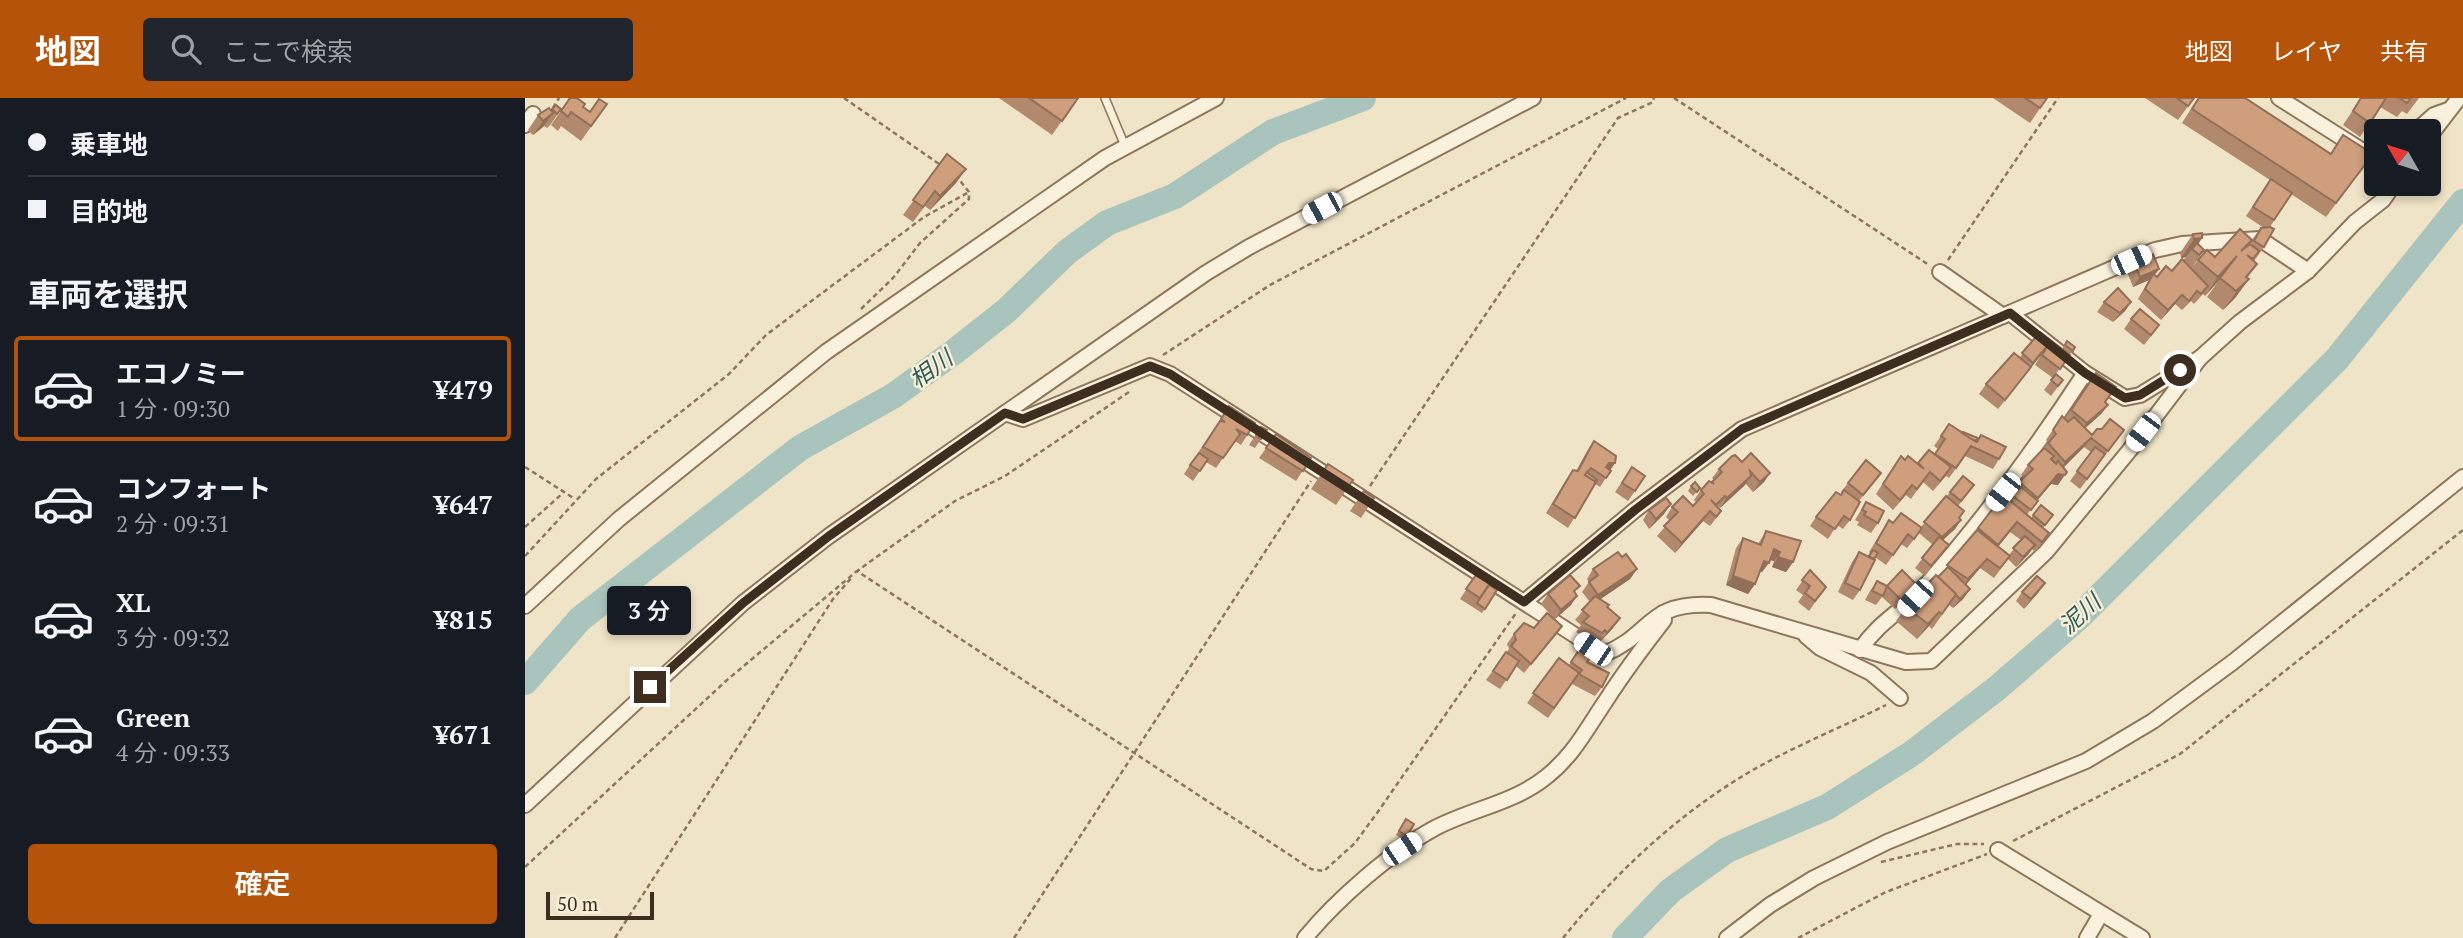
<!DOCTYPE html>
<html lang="ja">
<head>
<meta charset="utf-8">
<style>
  body { margin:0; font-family:"PT Serif","Noto Sans JP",serif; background:#20242c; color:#f1f3f6; height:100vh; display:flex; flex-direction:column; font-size:26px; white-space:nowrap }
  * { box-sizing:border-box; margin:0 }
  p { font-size:23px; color:#9ea1a6 }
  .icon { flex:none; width:38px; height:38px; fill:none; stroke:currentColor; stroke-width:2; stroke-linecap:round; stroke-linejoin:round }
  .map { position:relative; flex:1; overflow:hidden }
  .drawer { display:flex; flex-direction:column; background:#171b24; width:525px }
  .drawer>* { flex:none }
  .top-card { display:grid; align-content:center; height:154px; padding:0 28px; background:#171b24 }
  .needle { width:46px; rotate:309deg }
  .fabs { position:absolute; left:1839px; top:21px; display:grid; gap:14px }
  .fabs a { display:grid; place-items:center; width:77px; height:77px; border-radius:7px; background:#171b24; box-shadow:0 4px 10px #0003; font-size:35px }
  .scale { position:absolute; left:21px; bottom:18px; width:108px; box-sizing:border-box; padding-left:7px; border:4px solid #3d2e20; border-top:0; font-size:19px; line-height:24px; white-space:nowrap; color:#3d2e20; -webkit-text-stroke:5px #f7eed8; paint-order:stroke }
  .end { position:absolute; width:32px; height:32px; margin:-16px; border:9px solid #3d2e20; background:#fff; box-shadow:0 0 0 4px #fff }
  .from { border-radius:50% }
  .bubble { position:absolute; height:49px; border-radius:7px; background:#171b24; box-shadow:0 4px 10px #0003; font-size:23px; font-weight:600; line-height:49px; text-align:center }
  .car { position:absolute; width:21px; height:42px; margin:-21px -10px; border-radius:9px; box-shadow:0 0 5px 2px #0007; background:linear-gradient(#fff 24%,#345 0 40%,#fff 0 76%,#345 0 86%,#fff 0) }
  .top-card b { display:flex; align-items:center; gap:24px; height:66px; font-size:26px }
  .top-card b+b { border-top:2px solid #363941 }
  .top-card i { width:18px; height:18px; background:#f1f3f6 }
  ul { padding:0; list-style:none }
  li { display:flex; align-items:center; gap:21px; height:105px; margin:0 14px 10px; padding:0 14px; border:4px solid transparent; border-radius:7px }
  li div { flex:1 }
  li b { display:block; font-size:26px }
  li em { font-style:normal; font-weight:600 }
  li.selected { border-color:#b45309 }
  li>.icon { width:63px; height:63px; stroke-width:1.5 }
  h2 { padding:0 28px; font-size:32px; line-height:84px }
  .action { display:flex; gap:14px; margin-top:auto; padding:14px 28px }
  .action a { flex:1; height:80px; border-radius:7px; background:#b45309; color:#fff; font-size:28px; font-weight:600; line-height:80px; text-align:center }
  header { display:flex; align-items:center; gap:42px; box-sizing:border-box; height:98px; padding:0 35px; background:#b45309; color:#fff }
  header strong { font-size:33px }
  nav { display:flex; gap:38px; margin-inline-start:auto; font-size:24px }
  .search { width:490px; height:63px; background:#20242c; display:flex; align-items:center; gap:18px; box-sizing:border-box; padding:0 24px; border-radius:7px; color:#9ea1a6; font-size:26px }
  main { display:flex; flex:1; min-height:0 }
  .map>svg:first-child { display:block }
</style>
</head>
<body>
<header>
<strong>地図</strong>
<div class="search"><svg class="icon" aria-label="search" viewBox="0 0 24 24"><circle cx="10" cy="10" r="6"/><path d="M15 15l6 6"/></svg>ここで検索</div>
<nav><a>地図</a><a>レイヤ</a><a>共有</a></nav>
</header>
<main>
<section class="drawer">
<div class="top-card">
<b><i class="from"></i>乗車地</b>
<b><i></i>目的地</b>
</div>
<h2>車両を選択</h2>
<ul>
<li class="selected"><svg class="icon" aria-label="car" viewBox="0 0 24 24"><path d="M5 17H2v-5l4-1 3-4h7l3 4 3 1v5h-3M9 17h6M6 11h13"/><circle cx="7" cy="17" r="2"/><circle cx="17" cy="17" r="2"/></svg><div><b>エコノミー</b><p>1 分 · 09:30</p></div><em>¥479</em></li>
<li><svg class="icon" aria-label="car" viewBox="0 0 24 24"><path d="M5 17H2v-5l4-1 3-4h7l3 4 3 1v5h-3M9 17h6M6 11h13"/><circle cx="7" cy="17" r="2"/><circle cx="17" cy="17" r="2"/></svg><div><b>コンフォート</b><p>2 分 · 09:31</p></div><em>¥647</em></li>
<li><svg class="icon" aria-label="car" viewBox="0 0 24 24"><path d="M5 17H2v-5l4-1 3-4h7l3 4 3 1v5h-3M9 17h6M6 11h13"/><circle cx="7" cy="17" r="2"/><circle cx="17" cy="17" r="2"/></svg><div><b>XL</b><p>3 分 · 09:32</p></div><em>¥815</em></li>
<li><svg class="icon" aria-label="car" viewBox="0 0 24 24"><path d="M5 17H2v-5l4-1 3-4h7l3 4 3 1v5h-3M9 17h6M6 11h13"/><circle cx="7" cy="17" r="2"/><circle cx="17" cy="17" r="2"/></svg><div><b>Green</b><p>4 分 · 09:33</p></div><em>¥671</em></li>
</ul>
<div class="action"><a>確定</a></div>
</section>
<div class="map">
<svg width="1938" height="840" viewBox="0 0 1938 840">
  <rect width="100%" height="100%" fill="#f0e4c8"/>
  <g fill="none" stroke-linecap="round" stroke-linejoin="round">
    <!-- river -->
    <g stroke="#a9c4bc" stroke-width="26">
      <path d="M0 584 55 521 275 350 368 298 429 254 481 213 542 154 582 125 650 98 748 34 838 0"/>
      <path d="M1100 840 1145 793 1202 752 1302 709 1386 656 1471 591 1553 520 1812 261 1938 104"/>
    </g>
    <defs>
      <path id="lane" d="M580 0 600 48"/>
      <g id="street">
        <path d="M1754 0 1852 62"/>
        <path d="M0 27 8 16"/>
        <path d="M1891 33 1909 17 1923 12"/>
        <path d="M1904 39 1934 0"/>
        <path d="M1415 174 1478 218"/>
        <path d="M1485 215 1560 275 1600 300 1615 297 1675 260 1715 224 1783 173 1830 124 1858 102 1869 86"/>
        <path d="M480 315 498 321 625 268 645 276 1079 556C1127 537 1121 504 1186 507L1381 564 1406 563 1521 454 1604 353 1675 260"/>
        <path d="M999 504 1110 412 1217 331 1630 152 1657 146 1735 141 1783 173"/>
        <path d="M0 508 94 421 301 254 580 60 691 0"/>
        <path d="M1281 538 1295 550 1346 575 1375 600"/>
        <path d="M1335 552C1355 522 1377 514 1399 489 1459 421 1511 350 1560 275"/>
        <path d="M0 707 218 505 304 438 681 175 724 149 1008 0"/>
        <path d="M1473 752 1617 840"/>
        <path d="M780 840C812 801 866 754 910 730 946 711 989 705 1021 679 1048 658 1061 632 1080 604 1098 576 1118 549 1139 522L1138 515"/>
        <path d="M1202 840 1245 807 1289 780 1362 744 1561 663 1628 623 1708 564 1938 379"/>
        <path d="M1562 840 1576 816"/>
      </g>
    </defs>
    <!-- lane casing -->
    <use href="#lane" stroke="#8d765c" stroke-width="10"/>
    <!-- street casing -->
    <use href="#street" stroke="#8d765c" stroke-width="18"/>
    <!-- path -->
    <g stroke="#8d765c" stroke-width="2.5" stroke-dasharray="5 3.5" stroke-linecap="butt">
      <path d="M319 0 417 68"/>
      <path d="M1149 0 1404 167"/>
      <path d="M28 10 34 0"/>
      <path d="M1423 162 1533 0"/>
      <path d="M336 211 368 180 395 145 444 101V94L433 80"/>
      <path d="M638 257 745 187 1101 0"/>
      <path d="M604 294 480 378 430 403 332 473 786 771 799 773 830 745 852 715 991 515"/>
      <path d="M0 369 50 401"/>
      <path d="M845 388 1093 20 1128 4 1129 0"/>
      <path d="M0 429 38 395"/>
      <path d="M0 458 71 381 204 276 241 237 399 119 444 94"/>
      <path d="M1488 743 1655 656 1938 432"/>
      <path d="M1356 764 1432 746H1459"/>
      <path d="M0 769 202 582 332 473"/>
      <path d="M90 840 308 501 328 478"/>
      <path d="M489 840 786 383"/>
      <path d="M1038 840C1089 776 1151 718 1221 676 1265 650 1315 630 1361 607"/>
      <path d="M1273 840 1361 794 1462 756"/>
    </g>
    <!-- lane -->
    <use href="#lane" stroke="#faf1dc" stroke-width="7"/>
    <!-- street -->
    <use href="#street" stroke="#faf1dc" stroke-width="14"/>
  </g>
  <!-- wall -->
  <g fill="#b2896c" fill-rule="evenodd">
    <path d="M45 0 65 14 82 6 56 43 36 28 33 33 26 27Z"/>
    <path d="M474 0H553L527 37Z"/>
    <path d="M1468 0H1522L1505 25Z"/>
    <path d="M1620 0H1669L1653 22Z"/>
    <path d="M1673 0H1720L1806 56 1818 37 1838 70 1801 119 1766 96 1745 129 1739 149 1729 163 1722 180 1724 181 1710 200 1698 212 1682 199 1694 182 1680 198 1678 196 1669 206 1666 203 1657 212 1650 206 1636 222 1613 201 1624 182 1608 189 1602 174 1609 165 1634 171 1630 177 1632 179 1647 173 1661 159 1656 160 1655 155 1668 136 1673 146 1679 152 1667 170 1673 162 1690 159 1722 148 1736 130H1739L1721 118 1745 82 1657 25Z"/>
    <path d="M1836 0H1894L1882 16 1877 13 1872 19 1855 9 1835 39 1818 27Z"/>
    <path d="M31 7 36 11 26 26 22 30 19 28 8 37 3 32 13 17 26 12Z"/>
    <path d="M422 56 431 85 405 112 400 108 388 124 378 117Z"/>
    <path d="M1579 204H1606L1600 213 1588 224 1572 214Z"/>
    <path d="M1606 221 1627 237 1619 247 1599 231Z"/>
    <path d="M1515 234 1537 251 1542 243 1550 249 1530 277 1538 282 1526 298 1519 292 1528 280 1510 267 1516 257 1473 311 1454 296 1461 286 1495 259Z"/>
    <path d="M1571 275 1580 304 1583 307 1576 316 1560 330 1567 337 1599 332 1555 391 1545 383 1566 354 1559 349 1538 370 1533 387 1526 386 1512 402 1502 417 1506 420 1516 407 1528 417 1518 430 1517 445 1510 454 1507 451 1491 469 1483 461 1469 480 1455 470 1441 487 1445 491 1438 501 1428 510 1424 507 1407 531 1404 528 1392 541 1371 523 1381 509 1417 475 1453 430 1485 403 1490 396 1487 394 1494 384 1499 379 1496 377 1503 367 1519 350 1523 344 1521 342 1537 318 1540 321ZM1485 434 1496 442 1484 457 1473 449Z"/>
    <path d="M704 308 730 325 716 347 710 343 691 370 681 364 668 383 659 376Z"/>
    <path d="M1424 326 1451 344 1456 337 1474 361 1468 371 1440 358 1424 380 1421 378 1408 393 1398 384 1386 401 1381 397 1368 412 1351 396 1369 368 1376 358 1380 362 1393 366 1404 352 1410 357 1413 351 1409 348Z"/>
    <path d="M736 329 742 332 730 350 724 347Z"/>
    <path d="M751 336 786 360 771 383 734 360Z"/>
    <path d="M1069 343 1090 365 1075 389 1070 386 1043 430 1021 415 1041 382 1048 372 1051 373 1062 353Z"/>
    <path d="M1217 364 1245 375 1239 384 1228 394 1221 386 1195 410 1193 408 1192 409 1196 413 1189 423 1185 428 1178 423 1150 455 1132 438 1145 423 1141 419 1147 409 1168 408 1171 404 1169 402 1176 392 1189 382 1187 380 1194 371Z"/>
    <path d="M803 366 828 382 811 407 786 391Z"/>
    <path d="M1107 369 1110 393 1103 403 1090 394Z"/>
    <path d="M1349 384 1334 403 1325 422 1318 431 1312 427 1303 441 1285 428 1291 419 1316 397 1317 395 1316 394 1323 385Z"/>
    <path d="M1449 387 1433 408 1434 420 1436 422 1430 431 1418 442 1417 456 1400 478 1390 470 1408 447 1394 435 1382 450 1376 446 1361 467 1350 459 1335 492 1328 502 1313 494 1327 464 1334 454 1343 458 1345 455 1344 454 1364 422 1368 425 1396 429 1425 394Z"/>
    <path d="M1166 388 1175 390 1168 398 1163 393Z"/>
    <path d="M839 393 849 400 836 420 825 413Z"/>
    <path d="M1341 404 1353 425 1346 435 1332 427 1334 424 1330 422Z"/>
    <path d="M1124 412 1139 416 1124 431 1118 422Z"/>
    <path d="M1241 433 1268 464 1261 474 1247 469 1249 463 1245 462 1237 474H1235L1230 486 1223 496 1201 487 1211 450 1218 440 1233 446Z"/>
    <path d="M1097 459 1112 471 1105 481 1075 501 1095 520 1088 530 1075 544 1073 542 1070 545 1051 534 1056 527 1050 522 1065 504 1057 494 1064 484 1062 481 1068 471Z"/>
    <path d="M1285 472 1301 489 1284 513 1273 504 1278 497 1271 492Z"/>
    <path d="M954 473 964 487 972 492 957 515 935 501Z"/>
    <path d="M1352 483 1362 488 1385 496 1370 511 1357 499 1351 507 1340 502 1345 493Z"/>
    <path d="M1520 485 1499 511 1491 503 1497 494Z"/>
    <path d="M1050 495 1046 507 1030 521 1037 528 999 575 991 568 975 591 961 582 984 551 982 546 989 536 1009 530 1028 520 1016 506 1023 496Z"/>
    <path d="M1058 546 1063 564 1077 589 1070 598 1047 586 1050 581 1023 620 1002 605 1034 560 1044 567Z"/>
    <path d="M881 721 889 726 879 742 871 737Z"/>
  </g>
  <!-- shaded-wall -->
  <g fill="#916f58">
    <path d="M28 15 18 29 8 37 18 23Z"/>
    <path d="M441 71 431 85 405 112 415 98Z"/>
    <path d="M1677 140 1669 153 1667 151 1661 159 1656 160 1669 141Z"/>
    <path d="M1712 158 1699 177 1680 198 1693 179Z"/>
    <path d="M1732 166 1716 189 1724 181 1710 200 1698 212Z"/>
    <path d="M1634 171 1627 180 1628 176 1624 182 1608 189 1615 179Z"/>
    <path d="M1657 197 1650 206 1636 222 1643 212Z"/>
    <path d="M1606 204 1600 213 1588 224 1595 215Z"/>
    <path d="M1523 247 1516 257 1473 311 1508 265Z"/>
    <path d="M1583 307 1576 316 1555 335 1562 325Z"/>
    <path d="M1566 340 1559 349 1534 374 1540 364Z"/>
    <path d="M1084 365H1090L1083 374H1077Z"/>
    <path d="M1542 374 1533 387 1526 386 1506 410 1533 376Z"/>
    <path d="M1245 375 1239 384 1228 394 1235 384Z"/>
    <path d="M1226 378 1219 388 1195 410 1202 400Z"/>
    <path d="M1146 406 1139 416 1124 431 1131 421Z"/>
    <path d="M1185 413 1178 423 1150 455 1157 445Z"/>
    <path d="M1436 422 1430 431 1410 449 1417 439Z"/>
    <path d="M1510 447 1503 457 1491 469 1498 459Z"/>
    <path d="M1249 451 1255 454 1249 463 1242 461Z"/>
    <path d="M1253 459 1268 464 1261 474 1247 469Z"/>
    <path d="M1462 461 1455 470 1437 491 1443 481Z"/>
    <path d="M1239 463 1244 465 1237 474 1232 472Z"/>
    <path d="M1112 471 1105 481 1067 507 1073 497Z"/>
    <path d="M1208 478 1230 486 1223 496 1201 487Z"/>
    <path d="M1520 485 1513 495 1499 511 1506 501Z"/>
    <path d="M1391 486 1385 496 1370 511 1376 502Z"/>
    <path d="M1445 491 1438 501 1428 510 1435 501Z"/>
    <path d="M1052 498 1046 507 1030 521 1036 512Z"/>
    <path d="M1414 514 1404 528 1392 541 1403 526Z"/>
    <path d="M1095 520 1088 530 1075 544 1082 535Z"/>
  </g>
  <!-- building -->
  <g fill="#cf9f7d" stroke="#916f58" stroke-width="2">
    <path d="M45 0H52L60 6 58 9 65 14 74 1 82 6 66 28 46 14 43 19 36 13Z"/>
    <path d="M504 0H553L537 23Z"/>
    <path d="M1500 0H1522L1515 10Z"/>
    <path d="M1652 0H1669L1663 8Z"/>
    <path d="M1674 0H1720L1806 56 1818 37 1848 56 1811 105 1667 11Z"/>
    <path d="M1836 0H1861L1845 25 1828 13Z"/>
    <path d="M1874 0H1886L1882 5Z"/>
    <path d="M31 7 36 11 32 16 27 11Z"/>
    <path d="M24 10 28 15 18 23 13 17Z"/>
    <path d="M422 56 441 71 415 98 410 93 398 109 388 102Z"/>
    <path d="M1746 81 1767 95 1749 122 1728 109Z"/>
    <path d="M1745 129 1749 131 1739 149 1729 143 1736 130Z"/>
    <path d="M1715 131 1727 142 1716 153 1725 146 1734 153 1728 161 1722 157 1732 166 1721 179 1724 181 1711 193 1695 180 1712 158 1693 179 1673 162 1682 152 1690 159Z"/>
    <path d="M1677 135V140L1669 141 1668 136Z"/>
    <path d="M1672 145 1679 152 1674 157 1667 151Z"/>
    <path d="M1628 156 1634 171 1615 179 1609 165Z"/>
    <path d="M1657 161 1683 188 1676 196 1672 193 1664 203 1657 197 1643 212 1620 191 1628 176 1632 179 1641 168 1647 173Z"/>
    <path d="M1593 190 1606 204 1595 215 1579 204Z"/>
    <path d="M1615 211 1634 227 1626 237 1606 221Z"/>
    <path d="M1515 234 1545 257 1535 271 1517 257 1523 247 1508 265 1497 255Z"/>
    <path d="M1542 243 1550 249 1548 253 1540 247Z"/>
    <path d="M1489 255 1506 269 1480 302 1461 286Z"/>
    <path d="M1571 275 1591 289 1580 304 1583 307 1562 325 1546 312Z"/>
    <path d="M1531 276 1538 282 1533 288 1526 282Z"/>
    <path d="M704 308 730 325 722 337 711 331 715 336 698 360 678 349 695 323 700 324 696 321Z"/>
    <path d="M1537 318 1543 324 1549 319 1567 337 1572 331H1577L1585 321 1599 332 1583 353 1566 340 1540 364 1523 345 1531 336 1528 332Z"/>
    <path d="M1424 326 1452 344 1456 337 1481 349 1474 361 1446 348 1431 370 1410 356 1420 341 1416 338Z"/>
    <path d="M736 329 742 332 736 341 731 337Z"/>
    <path d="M1438 334 1453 340 1450 343 1437 335Z"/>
    <path d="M751 336 786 360 778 373 741 350Z"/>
    <path d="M1069 343 1091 358 1090 365H1084L1081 369 1086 373 1081 380 1066 370 1060 377 1071 384 1050 420 1028 406 1048 372 1053 373Z"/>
    <path d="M1570 349 1580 356 1562 381 1552 373Z"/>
    <path d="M1519 350 1529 358 1526 361 1531 366 1533 363 1542 374 1540 377 1533 376 1513 400 1494 384 1508 371 1503 367Z"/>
    <path d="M1404 352 1426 369 1415 383 1405 374 1392 391 1387 387 1375 402 1358 386 1376 358 1380 362 1383 358 1399 371 1393 365Z"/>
    <path d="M674 355 683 361 675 373 665 367Z"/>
    <path d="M1226 355 1245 375 1235 384 1225 373 1226 378 1202 400 1200 398 1191 407 1186 402 1196 413 1191 419 1185 413 1157 445 1139 428 1153 414 1147 409 1158 398 1168 408 1179 396 1176 392 1184 383 1189 386 1187 384 1197 374 1194 371 1207 358 1210 357 1217 364Z"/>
    <path d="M1341 362 1356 375 1338 397 1323 385Z"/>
    <path d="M803 366 828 382 821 392 796 377Z"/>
    <path d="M1107 369 1120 378 1110 393 1097 385Z"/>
    <path d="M1062 374 1072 382 1069 387 1071 384 1060 377Z"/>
    <path d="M1438 378 1449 387 1436 403 1425 394Z"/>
    <path d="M1170 384 1175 390 1172 394 1166 388Z"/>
    <path d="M1496 389 1513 403 1506 412 1488 398Z"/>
    <path d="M1319 392 1335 404 1325 422 1319 418 1310 431 1291 419 1311 394 1316 397Z"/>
    <path d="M839 393 849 400 846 405 835 398Z"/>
    <path d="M1478 397 1524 435 1517 444 1492 424 1473 447 1453 430Z"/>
    <path d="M1421 398 1439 413 1434 420 1436 422 1417 439 1399 424Z"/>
    <path d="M1141 400 1146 406 1131 421 1124 412Z"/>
    <path d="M1341 404 1359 413 1353 425 1339 417 1341 414 1337 412Z"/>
    <path d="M1516 407 1528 417 1520 427 1508 417Z"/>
    <path d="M1376 415 1397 430 1389 441 1383 436 1368 457 1351 445 1364 422 1368 425Z"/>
    <path d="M1452 432 1485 458 1475 470 1462 461 1443 481 1422 467Z"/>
    <path d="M1241 433 1276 443 1268 464 1253 459 1255 454 1249 451 1244 465 1239 463 1230 486 1208 478 1218 440 1236 447Z"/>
    <path d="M1500 438 1510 447 1498 459 1488 450Z"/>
    <path d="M1414 439 1424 447 1406 468 1397 460Z"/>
    <path d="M1348 452 1353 455 1349 461 1344 458Z"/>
    <path d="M1093 454 1097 459 1101 456 1112 471 1073 497 1064 484 1073 477 1068 471Z"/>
    <path d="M1334 454 1350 462 1335 492 1320 485Z"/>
    <path d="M1423 469 1445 491 1435 501 1413 479Z"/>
    <path d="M1285 472 1301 489 1290 503 1280 495 1285 488 1277 482Z"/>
    <path d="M1377 472 1391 486 1376 502 1362 488Z"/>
    <path d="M954 473 967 482 955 500 941 491Z"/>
    <path d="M1045 477 1055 488 1049 493 1052 498 1036 512 1023 496Z"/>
    <path d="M1411 477 1431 496 1417 516 1414 514 1403 526 1381 509Z"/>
    <path d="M1512 478 1520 485 1506 501 1497 494Z"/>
    <path d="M1352 483 1362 488 1358 498 1347 493Z"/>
    <path d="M964 487 972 492 960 511 952 505Z"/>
    <path d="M1070 498 1084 507 1082 509 1095 520 1082 535 1080 532 1077 535 1058 524 1064 518 1057 512Z"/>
    <path d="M1022 515 1037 528 1006 566 986 548 991 542 989 536 999 525 1009 530Z"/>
    <path d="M1058 546 1069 554 1062 564 1084 575 1077 589 1054 576 1057 572 1046 564Z"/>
    <path d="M981 554 994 563 982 582 968 573Z"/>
    <path d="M1034 560 1054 575 1029 610 1008 595Z"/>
    <path d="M881 721 889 726 882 738 874 733Z"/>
  </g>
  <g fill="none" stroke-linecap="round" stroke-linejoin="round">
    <!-- route -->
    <path stroke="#3d2e20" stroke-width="9" d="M125 589 218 505 304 438 480 315 498 321 625 268 645 276 999 504 1110 412 1217 331 1485 215 1560 275 1600 300 1615 297 1655 272"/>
  </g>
  <g text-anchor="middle" stroke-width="5" stroke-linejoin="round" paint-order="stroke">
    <!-- water labels -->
    <g font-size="23" font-style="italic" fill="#2f5d5a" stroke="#f7eed8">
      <text transform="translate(406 271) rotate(-36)" y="8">相川</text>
      <text transform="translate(1555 516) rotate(-42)" y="8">泥川</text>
    </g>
  </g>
</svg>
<div class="fabs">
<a><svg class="needle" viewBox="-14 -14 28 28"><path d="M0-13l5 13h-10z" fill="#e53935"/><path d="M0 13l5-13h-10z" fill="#9ea1a6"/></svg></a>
</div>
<div class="scale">50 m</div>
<i class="end from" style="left:1655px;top:272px"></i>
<i class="end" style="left:125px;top:589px"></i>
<div class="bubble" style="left:82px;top:488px;width:84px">3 分</div>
<i class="car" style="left:797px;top:110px;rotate:242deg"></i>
<i class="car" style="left:1606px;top:162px;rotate:66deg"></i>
<i class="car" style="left:1618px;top:334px;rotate:217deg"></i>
<i class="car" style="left:1478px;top:394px;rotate:218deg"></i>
<i class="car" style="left:1390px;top:500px;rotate:223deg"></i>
<i class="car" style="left:1068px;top:551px;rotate:304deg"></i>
<i class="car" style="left:877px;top:751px;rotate:57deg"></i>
</div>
</main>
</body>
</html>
